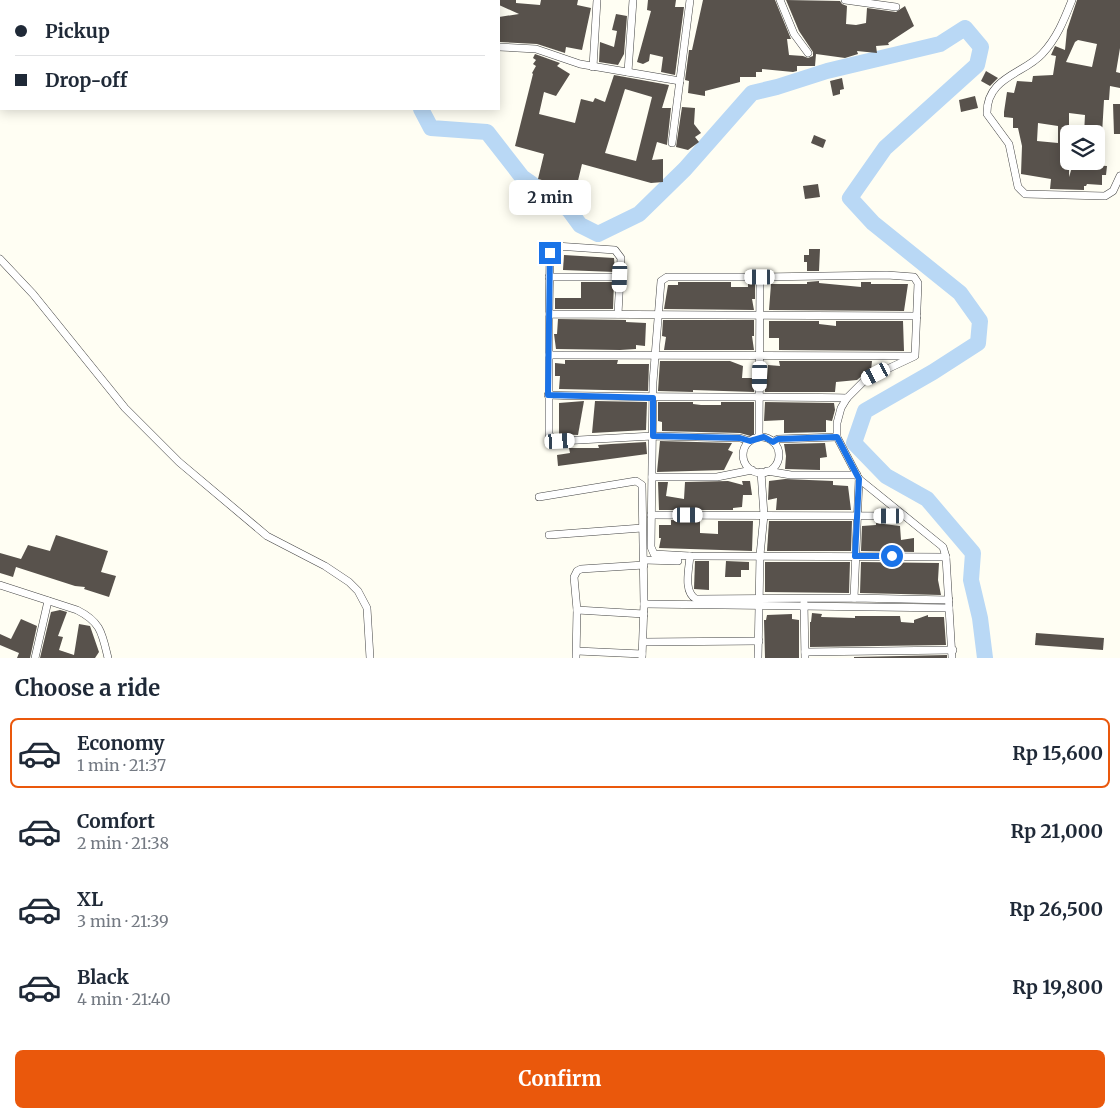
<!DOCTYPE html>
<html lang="en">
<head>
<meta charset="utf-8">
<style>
  body { margin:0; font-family:Merriweather,serif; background:#f6f6f7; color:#1f2937; height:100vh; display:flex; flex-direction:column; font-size:19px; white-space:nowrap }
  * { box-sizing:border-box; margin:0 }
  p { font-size:16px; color:#747a83 }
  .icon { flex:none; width:28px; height:28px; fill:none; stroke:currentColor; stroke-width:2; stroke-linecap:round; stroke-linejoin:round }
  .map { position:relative; height:658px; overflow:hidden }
  .panel { display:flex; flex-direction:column; background:#fff; flex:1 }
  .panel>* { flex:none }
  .guide { position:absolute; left:0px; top:0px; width:500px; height:110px; box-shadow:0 2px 12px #0003; display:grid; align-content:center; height:110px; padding:0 15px; background:#fff }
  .buttons { position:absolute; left:1060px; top:125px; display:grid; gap:10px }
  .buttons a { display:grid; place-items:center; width:45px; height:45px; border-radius:8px; background:#fff; box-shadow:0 2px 12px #0003; font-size:25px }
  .end { position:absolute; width:22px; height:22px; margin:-11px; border:6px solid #1a73e8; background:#fff; box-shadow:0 0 0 2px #fff }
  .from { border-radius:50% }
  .bubble { position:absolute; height:35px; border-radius:8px; background:#fff; box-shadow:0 2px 12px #0003; font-size:16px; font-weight:700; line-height:35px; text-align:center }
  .car { position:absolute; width:15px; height:30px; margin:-15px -8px; border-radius:6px; box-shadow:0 0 4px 1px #0007; background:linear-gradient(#fff 24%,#345 0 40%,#fff 0 76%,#345 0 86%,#fff 0) }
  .guide b { display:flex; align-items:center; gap:18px; height:48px; font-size:19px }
  .guide b+b { border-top:1px solid #e0e1e3 }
  .guide i { width:12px; height:12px; background:#1f2937 }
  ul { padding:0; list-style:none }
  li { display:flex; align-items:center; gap:15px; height:70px; margin:0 10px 8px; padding:0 5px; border:2px solid transparent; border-radius:8px }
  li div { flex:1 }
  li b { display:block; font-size:19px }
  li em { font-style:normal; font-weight:700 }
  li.selected { border-color:#ea580c }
  li>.icon { width:45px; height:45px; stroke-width:1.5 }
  h2 { padding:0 15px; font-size:22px; line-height:60px }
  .button { display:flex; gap:10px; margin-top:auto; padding:10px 15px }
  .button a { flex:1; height:58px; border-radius:8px; background:#ea580c; color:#fff; font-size:20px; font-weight:700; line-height:58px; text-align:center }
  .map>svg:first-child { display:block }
</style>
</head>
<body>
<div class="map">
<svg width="1120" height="658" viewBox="0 0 1120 658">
  <rect width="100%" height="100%" fill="#fffef3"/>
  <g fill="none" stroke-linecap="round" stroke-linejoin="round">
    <!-- river -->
    <g stroke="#b9d8f5" stroke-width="16">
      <path d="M403 1V0"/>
      <path d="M421 109 431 128 487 132 522 177 569 210 580 225 598 234 639 214 685 169 752 93 777 87 827 71 940 44 965 28 981 47 977 65 885 148 850 198 873 223 960 293 980 321 978 343 933 372 865 411 854 443 886 476 927 499 973 553 971 580 980 618 985 658"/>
    </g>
  </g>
  <!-- building -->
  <g fill="#58524c" fill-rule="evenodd">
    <path d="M489 0H516V3L540 5 541 0H578L577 5 591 8 582 50 566 47 565 53 537 44 499 42V17L519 14 499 5V1Z"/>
    <path d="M648 0H676L675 7H684L675 75 661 72 663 57 650 54 649 61 643 64 637 62 651 11 647 10Z"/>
    <path d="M703 0H775L791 39H787L789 55 803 56 808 58 813 56V52L799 31 786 0 840 1 842 4 847 6 846 24 856 25 866 23 867 8 896 12 905 6 914 26 888 43 889 45 876 46 877 53 857 51 858 54 845 58 816 54 815 66H797V71L793 72 762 69V72H756V77H740V82L705 91V96L688 93 689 81 685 80 689 50H692Z"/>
    <path d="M1077 0H1120V48L1116 72 1120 73V88L1110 86 1109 100H1104L1102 134H1084L1085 115 1069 113V177L1074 161H1090V165L1107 166 1106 175H1102V185L1087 184 1086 186H1084V190L1051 189H1050L1051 179 1021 174 1022 146 1018 128H1013V118L1004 117V112L1007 92 1014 93 1017 81 1032 82 1033 76 1053 75 1056 56 1051 55 1055 46 1065 50 1067 30ZM1078 40 1097 44 1092 67 1066 62 1075 42ZM1038 123 1058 126V143L1037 141Z"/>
    <path d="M616 14 627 16 624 54 618 65 599 62 600 42 614 47 617 31 612 30Z"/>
    <path d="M535 54 560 63 557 66 570 74 556 96 544 92 539 114 575 123 581 99 593 102 595 98 605 102 614 75 669 85 662 108H671L667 145 657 142 652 160 663 159V182L651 183 582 164 576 189 538 179 544 154 515 146 533 74 532 73 536 66 533 64 536 60 533 58ZM625 89 652 97 636 161 605 153Z"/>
    <path d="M986 71 998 78 990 86 981 81Z"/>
    <path d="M842 78 844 89 840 90V94L833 96 830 81Z"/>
    <path d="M975 96 978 108 961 112 959 100Z"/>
    <path d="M1113 104H1120V134H1114Z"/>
    <path d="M682 107 695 108 694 124 701 133 695 137 699 142 688 150 676 147Z"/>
    <path d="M814 135 826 140 823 148 811 143Z"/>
    <path d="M818 184 820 197 805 199 803 186Z"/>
    <path d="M809 249H820L819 271H807V262H804V255H809Z"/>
    <path d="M564 255 614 258 615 272 563 270Z"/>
    <path d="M819 281V283L861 287V282H871V284H908L904 311 769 310 771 284H807V282Z"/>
    <path d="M581 282H614L613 309H555V298H581Z"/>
    <path d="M678 282H731V287H748V284H755V299H752L754 310 664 309 668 285H678Z"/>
    <path d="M558 319 626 320V322L646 323 645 346 636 345V349L620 350 556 349 554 334H557Z"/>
    <path d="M663 320H754V336H752L754 350H664L666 337 662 336Z"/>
    <path d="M769 321H819V324L836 326V321H903L904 351 779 350V338H769Z"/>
    <path d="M565 360H618L617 364H649L648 391 559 389 560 376H555V363L565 364Z"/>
    <path d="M660 361H730L743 366 742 378H754V392L693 390V392L658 391Z"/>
    <path d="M779 361H872L871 371H863V375L857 380 836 382 835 392H765V378H767L768 365 780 366Z"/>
    <path d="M584 401 578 435 559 434V403Z"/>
    <path d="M595 401 647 402 646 430 592 433Z"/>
    <path d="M658 402H693V404L701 405H721V402H754V437L740 433 662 431V422L658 421Z"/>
    <path d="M765 402 834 403 835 410 832 421 826 420V432L784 433V420L764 421Z"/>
    <path d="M660 441 732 443 728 450 733 452 724 470 657 472Z"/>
    <path d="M646 442 647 454 558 466 557 455 570 453 569 448H599L598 445 611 444Z"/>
    <path d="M825 443 827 457 820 458V470L785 469 786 456 784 444Z"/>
    <path d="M785 479 833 481V485L848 486 851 510H776L777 498 768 500 769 481Z"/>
    <path d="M728 481 743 485 742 481H750L752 495H743L742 507 733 508V510H659L658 482H668L666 496 684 499 685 482Z"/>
    <path d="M671 520 700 521V533L718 534V521H753L752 551 659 548 661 538H659V525H671Z"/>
    <path d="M769 521H852L851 551H767Z"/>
    <path d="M876 523 900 526 901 540 914 538V552L861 551 862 526 876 525Z"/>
    <path d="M56 535 108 551 101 572 116 576 109 597 84 589 85 587 75 586 16 567 13 577 0 573V553L21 559 28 545 50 551Z"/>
    <path d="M695 561H709V590L694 589Z"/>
    <path d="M726 561 749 562V570H741V577H725Z"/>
    <path d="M765 562H850L849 593 765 592Z"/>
    <path d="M861 562 939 563 938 580 941 595 860 593Z"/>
    <path d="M60 610 67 612 58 636 63 637 59 650 74 655 79 624 90 626 99 652 95 658H40L51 612Z"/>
    <path d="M812 613 822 614 821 617 855 618V616H900L901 622 914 623V620L928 615V617H944L946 645 810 647V622H811Z"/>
    <path d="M792 614V619L799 620V658H765L764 620H766L767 615Z"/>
    <path d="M21 619 37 626 30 658H17L19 653 0 645V634L11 639Z"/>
    <path d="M1036 633 1104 638 1103 650 1035 645Z"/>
    <path d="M947 655V658H854V657Z"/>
  </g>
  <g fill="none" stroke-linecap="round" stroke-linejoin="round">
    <defs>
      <g id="minor">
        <path d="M780 0 794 34 808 53"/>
        <path d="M845 0 896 7"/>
        <path d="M1072 0C1064 20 1057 38 1042 54 1024 74 986 77 987 114L1009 144 1018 187 1025 194 1105 196 1113 191 1120 176"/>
        <path d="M499 47 536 49 580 64 680 81"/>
        <path d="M593 67 597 0"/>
        <path d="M628 72 633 0"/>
        <path d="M672 143 690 0"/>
        <path d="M0 259 33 294 125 408 179 462 267 536 325 566 349 582 358 591 367 608 370 658"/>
        <path d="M549 277H620"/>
        <path d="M760 277H667L661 281 653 382 651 547 654 554 690 556 946 557"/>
        <path d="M549 314 550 253 551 249 556 246 615 250 621 258 618 314"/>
        <path d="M549 355 912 356"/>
        <path d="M548 395C648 398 747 396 847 398"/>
        <path d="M759 437 760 277 887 275 914 277 918 283 915 356 866 379 847 398 841 408 837 423V437L859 479 943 547 946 557 952 658"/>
        <circle cx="761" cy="455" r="18"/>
        <path d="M750 441 740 438 653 436 560 441 555 440 549 435V314L917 316"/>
        <path d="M773 442 778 439 837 437"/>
        <path d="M767 471 791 475H857"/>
        <path d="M652 477H717L752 470"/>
        <path d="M539 497 636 481 642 485 644 604 642 658"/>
        <path d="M651 515 904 516"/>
        <path d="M549 535 642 528"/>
        <path d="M690 556C689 569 683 592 696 599L854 598 949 600"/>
        <path d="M644 560 678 561"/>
        <path d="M0 585 77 610C101 622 102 633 108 658"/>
        <path d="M854 598 859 479"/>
        <path d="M804 603 805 658"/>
        <path d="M644 604 949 608"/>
        <path d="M577 610 644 614"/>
        <path d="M643 642 759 641"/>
        <path d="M577 651 642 654"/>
        <path d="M805 652 953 650"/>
        <path d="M35 658 48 601"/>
        <path d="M576 658 577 610 574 577 577 571 581 569 644 565"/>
        <path d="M758 658 760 555 764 515 761 472"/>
      </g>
    </defs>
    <!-- minor casing -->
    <use href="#minor" stroke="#434343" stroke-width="8"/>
    <!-- minor -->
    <use href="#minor" stroke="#fff" stroke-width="7"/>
  </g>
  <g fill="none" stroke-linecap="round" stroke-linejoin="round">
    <!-- route -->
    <path stroke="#1a73e8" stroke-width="6" d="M550 253 548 395 653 398V436L740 438 750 441 764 437 773 442 778 439 837 437 859 479 855 556H892"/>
  </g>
</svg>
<div class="buttons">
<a><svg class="icon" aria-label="layers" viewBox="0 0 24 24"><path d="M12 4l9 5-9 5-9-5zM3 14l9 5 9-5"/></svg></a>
</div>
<i class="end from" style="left:892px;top:556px"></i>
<i class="end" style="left:550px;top:253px"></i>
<div class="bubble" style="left:509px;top:180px;width:82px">2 min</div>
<i class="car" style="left:620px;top:277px;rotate:182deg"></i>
<i class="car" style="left:760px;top:277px;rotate:270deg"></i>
<i class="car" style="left:876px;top:374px;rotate:243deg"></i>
<i class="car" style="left:760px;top:376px;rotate:181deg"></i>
<i class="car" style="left:560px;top:441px;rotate:87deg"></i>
<i class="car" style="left:688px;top:515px;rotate:90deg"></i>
<i class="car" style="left:889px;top:516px;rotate:270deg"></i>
<div class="guide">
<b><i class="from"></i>Pickup</b>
<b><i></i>Drop-off</b>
</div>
</div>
<section class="panel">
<h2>Choose a ride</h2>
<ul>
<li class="selected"><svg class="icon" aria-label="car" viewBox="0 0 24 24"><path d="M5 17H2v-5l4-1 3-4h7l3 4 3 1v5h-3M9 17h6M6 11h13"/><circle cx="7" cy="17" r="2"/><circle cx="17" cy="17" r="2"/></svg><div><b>Economy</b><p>1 min · 21:37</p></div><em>Rp 15,600</em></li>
<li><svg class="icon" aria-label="car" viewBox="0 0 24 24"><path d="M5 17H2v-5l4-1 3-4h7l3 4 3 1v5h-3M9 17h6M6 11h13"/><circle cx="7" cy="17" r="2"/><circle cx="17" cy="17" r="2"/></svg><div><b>Comfort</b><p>2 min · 21:38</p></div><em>Rp 21,000</em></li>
<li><svg class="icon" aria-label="car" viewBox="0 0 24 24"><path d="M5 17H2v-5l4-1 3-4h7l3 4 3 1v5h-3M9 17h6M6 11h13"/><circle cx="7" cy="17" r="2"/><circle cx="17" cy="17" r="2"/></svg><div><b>XL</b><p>3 min · 21:39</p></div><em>Rp 26,500</em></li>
<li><svg class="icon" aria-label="car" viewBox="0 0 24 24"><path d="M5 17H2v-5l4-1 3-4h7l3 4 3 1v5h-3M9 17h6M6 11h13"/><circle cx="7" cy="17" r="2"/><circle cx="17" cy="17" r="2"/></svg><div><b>Black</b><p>4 min · 21:40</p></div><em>Rp 19,800</em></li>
</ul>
<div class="button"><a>Confirm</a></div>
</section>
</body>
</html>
